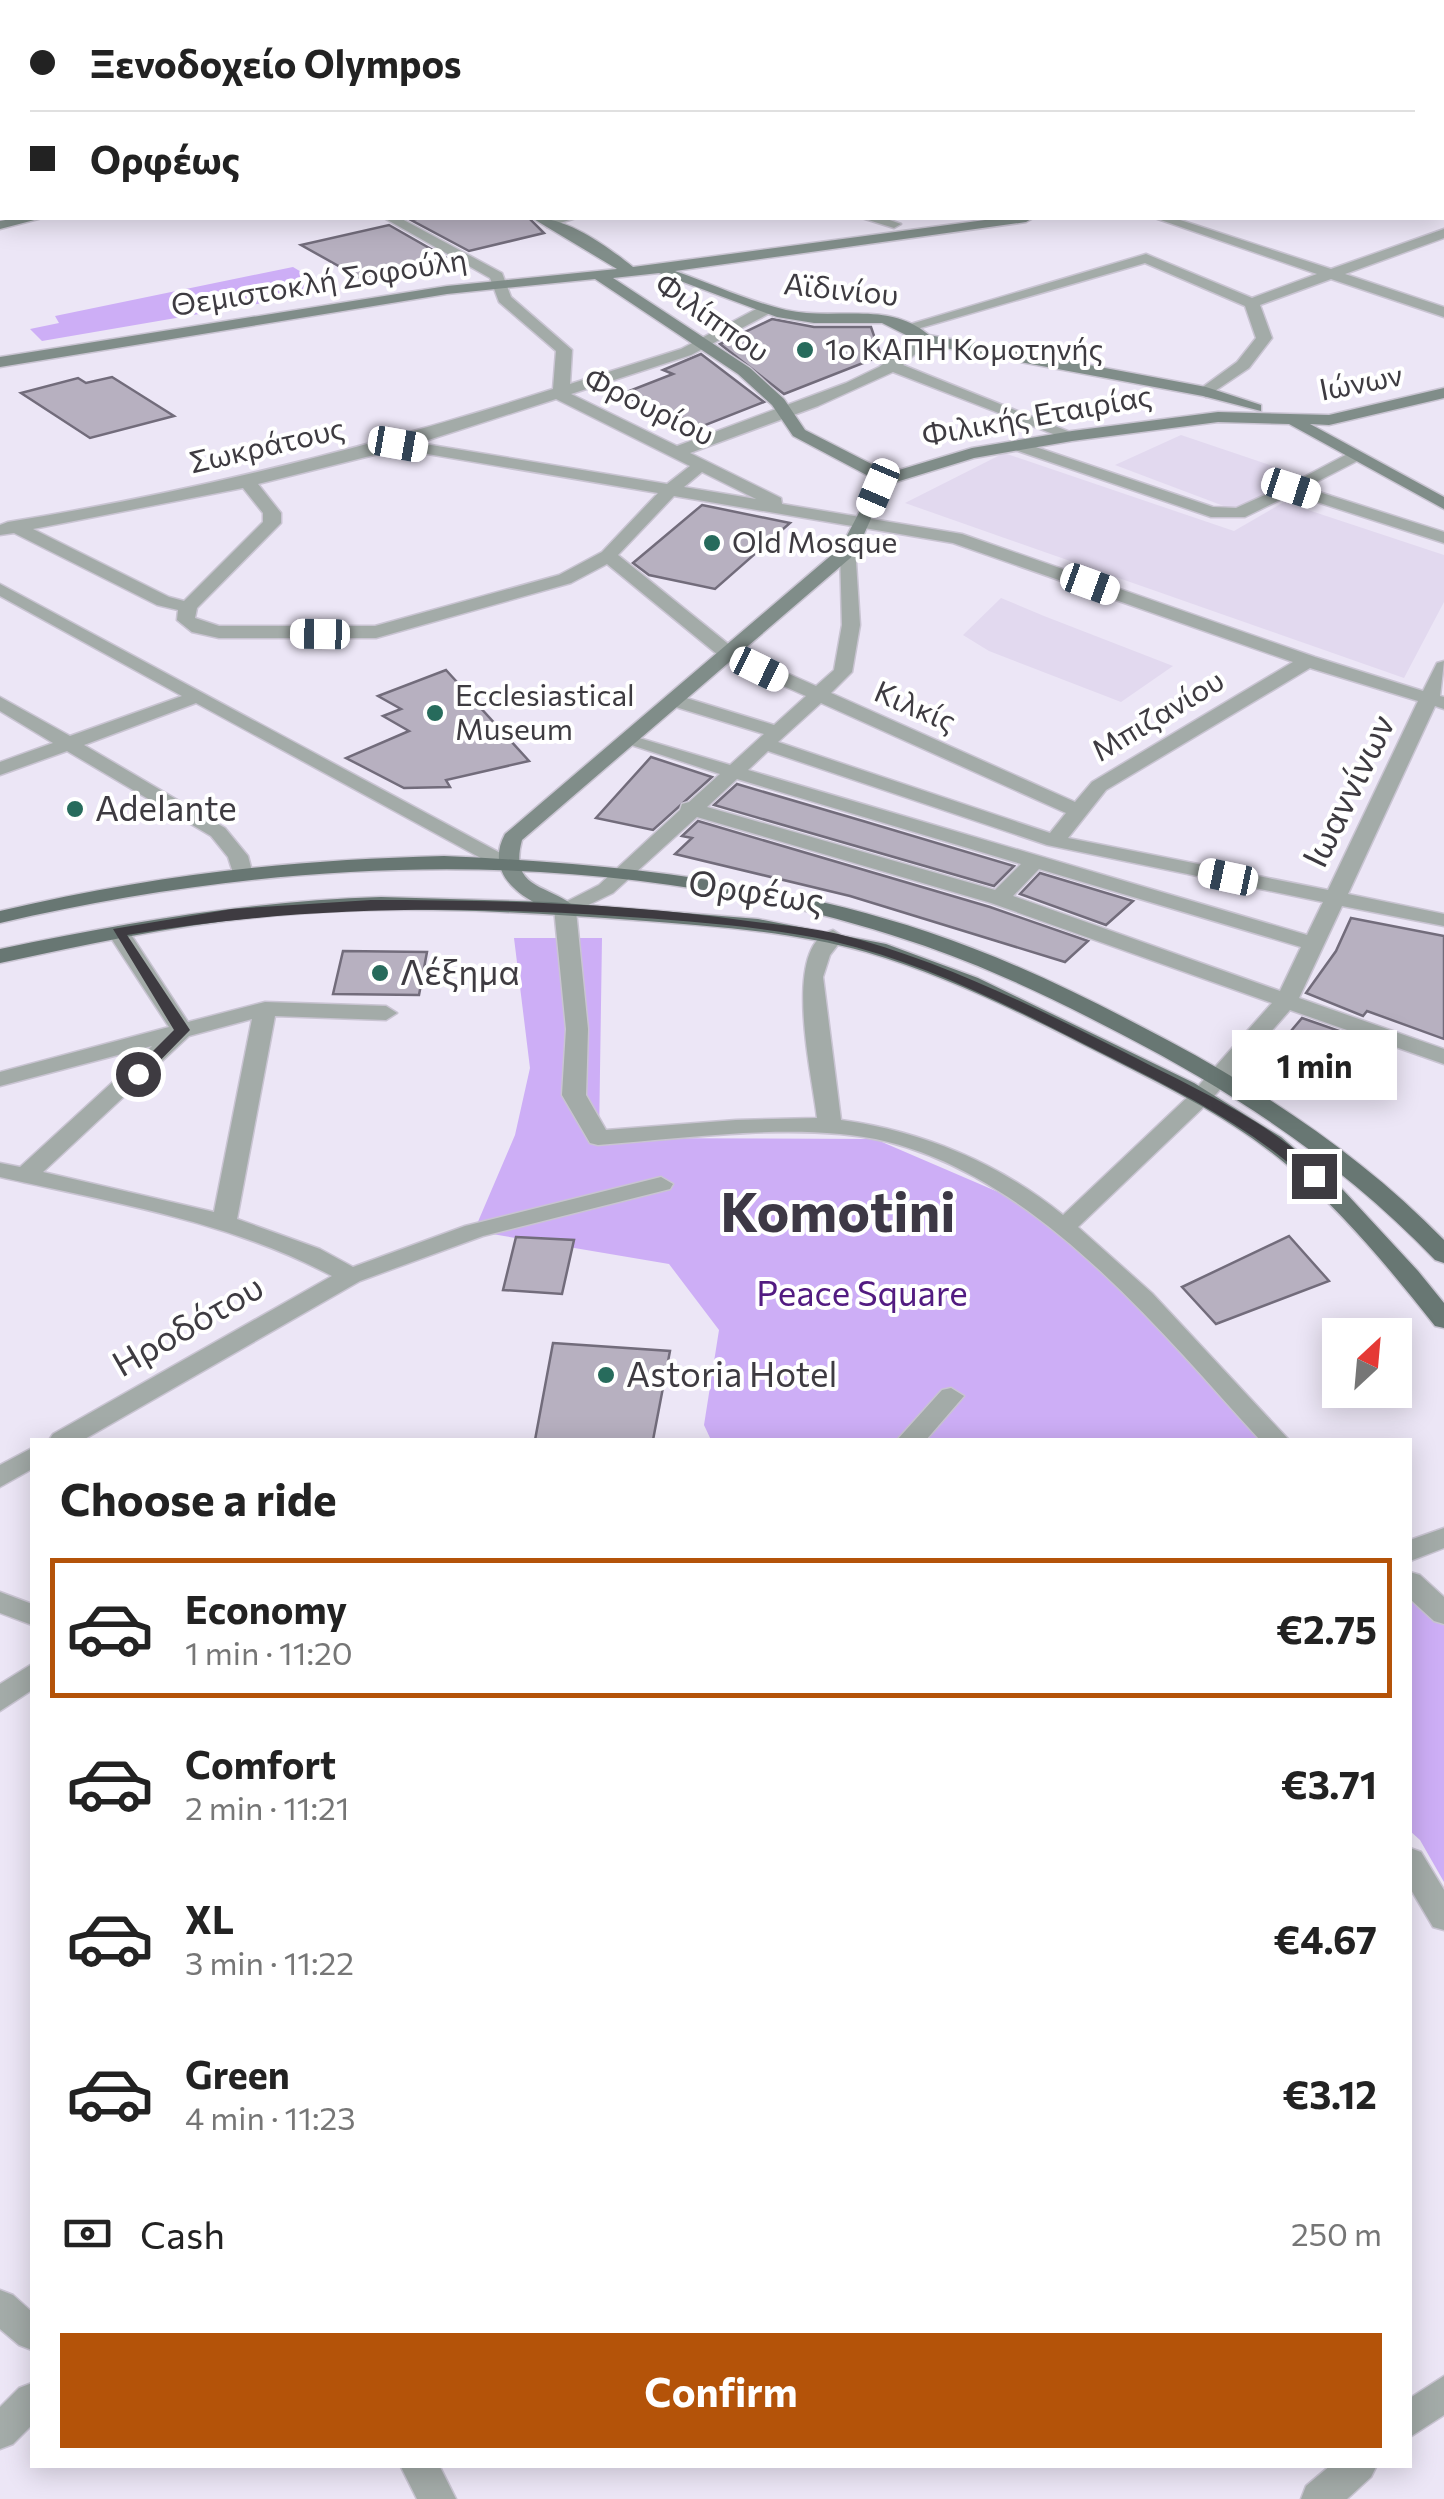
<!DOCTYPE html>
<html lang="en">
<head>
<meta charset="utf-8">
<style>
  body { margin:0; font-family:Commissioner,sans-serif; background:#f2f2f2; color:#222; height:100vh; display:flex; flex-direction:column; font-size:38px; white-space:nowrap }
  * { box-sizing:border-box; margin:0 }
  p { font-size:32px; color:#767676 }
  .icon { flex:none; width:55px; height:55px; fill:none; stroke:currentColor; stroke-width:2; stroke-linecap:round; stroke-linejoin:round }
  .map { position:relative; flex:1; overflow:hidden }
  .sheet { position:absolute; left:30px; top:1438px; width:1382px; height:1030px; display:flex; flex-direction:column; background:#fff; border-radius:0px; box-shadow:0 5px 25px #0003 }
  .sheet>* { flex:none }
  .top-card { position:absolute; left:0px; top:0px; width:1445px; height:220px; box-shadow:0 5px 25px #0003; display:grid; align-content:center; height:220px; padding:0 30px; background:#fff }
  .needle { width:65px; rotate:26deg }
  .tools { position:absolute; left:1322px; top:1318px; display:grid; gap:20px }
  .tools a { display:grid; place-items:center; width:90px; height:90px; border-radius:0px; background:#fff; box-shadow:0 5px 25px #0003; font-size:50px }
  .end { position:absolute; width:45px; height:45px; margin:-22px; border:12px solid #3e3b41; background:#fff; box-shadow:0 0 0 5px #fff }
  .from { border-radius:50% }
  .bubble { position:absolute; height:70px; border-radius:0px; background:#fff; box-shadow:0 5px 25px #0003; font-size:32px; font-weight:700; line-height:70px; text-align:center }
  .car { position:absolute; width:30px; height:60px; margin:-30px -15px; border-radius:12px; box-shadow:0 0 8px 2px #0007; background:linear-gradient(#fff 24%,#345 0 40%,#fff 0 76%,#345 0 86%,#fff 0) }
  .top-card b { display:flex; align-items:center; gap:35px; height:95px; font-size:38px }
  .top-card b+b { border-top:2px solid #e0e0e0 }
  .top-card i { width:25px; height:25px; background:#222 }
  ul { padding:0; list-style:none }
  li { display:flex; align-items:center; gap:30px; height:140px; margin:0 20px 15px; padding:0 10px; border:5px solid transparent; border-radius:0px }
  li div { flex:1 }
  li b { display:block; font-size:38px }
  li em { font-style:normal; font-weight:700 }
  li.active { border-color:#b45309 }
  li>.icon { width:90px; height:90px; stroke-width:1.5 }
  h2 { padding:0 30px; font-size:45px; line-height:120px }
  .pay { display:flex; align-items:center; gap:25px; height:110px; padding:0 30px; font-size:38px }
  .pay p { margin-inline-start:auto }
  .action { display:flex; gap:20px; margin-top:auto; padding:20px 30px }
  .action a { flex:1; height:115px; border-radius:0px; background:#b45309; color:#fff; font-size:40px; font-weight:700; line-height:115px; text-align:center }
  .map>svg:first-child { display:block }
</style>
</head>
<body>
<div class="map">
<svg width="1444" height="2499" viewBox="0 0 1444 2499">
  <rect width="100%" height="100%" fill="#ece6f6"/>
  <!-- built -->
  <g fill="#e2d9ef">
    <path d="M1181 435 1296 474 1237 511 1115 465Z"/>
    <path d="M1004 453 1234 531 1284 502 1444 555V602L1404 678 905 503Z"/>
    <path d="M1001 598 1044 616 1173 666 1121 702 989 651 963 635Z"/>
  </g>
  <!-- green -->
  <g fill="#cdaef6">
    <path d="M293 267 333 291 42 341 30 329 59 323 55 316Z"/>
    <path d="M514 938H602L599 1138 875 1139 1063 1220 1103 1249 1277 1440H711L704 1425 719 1330 669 1264 474 1231 515 1135 530 1068Z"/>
    <path d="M1410 1582 1444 1615V1882L1420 1840 1410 1831Z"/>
  </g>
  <!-- building -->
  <g fill="#b7b0c0" stroke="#726c7b" stroke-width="2.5">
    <path d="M421 218H529L544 233 469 251 411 220Z"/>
    <path d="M389 225 445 257 360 278 301 245Z"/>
    <path d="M772 319 814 327H871L881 356 784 394 720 344Z"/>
    <path d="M701 354 764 402 703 426 619 395 673 374 663 370Z"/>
    <path d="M112 377 174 416 90 438 21 393 78 378 86 383Z"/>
    <path d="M702 505 790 523 715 589 649 575 633 563Z"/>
    <path d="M446 670 529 761 446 780 450 787 404 788 346 758 409 731 383 716 401 709 378 696Z"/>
    <path d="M651 757 712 777 653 830 596 818Z"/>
    <path d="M737 784 863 821 1014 866 994 886 714 805Z"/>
    <path d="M698 821 990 907 1088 941 1065 962 850 896 675 854 692 838 682 836Z"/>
    <path d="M1040 873 1133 901 1106 925 1020 894Z"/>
    <path d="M1351 918 1444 936V1039L1367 1011 1363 1016 1306 993 1336 951Z"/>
    <path d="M343 951 427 952 419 995 333 994Z"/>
    <path d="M1302 1018 1348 1034 1305 1084 1258 1070Z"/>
    <path d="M1289 1236 1329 1281 1216 1324 1182 1287Z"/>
    <path d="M516 1237 574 1240 562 1294 503 1290Z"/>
    <path d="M553 1343 670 1351 653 1440H535Z"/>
  </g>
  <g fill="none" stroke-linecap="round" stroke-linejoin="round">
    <defs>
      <path id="lane" d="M1355 450 1363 455 1361 459 1297 492 1283 488Z"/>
      <g id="street">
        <path d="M976 0H1005L1007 2H978Z"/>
        <path d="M2 33V41L0 42V34Z"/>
        <rect x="1442" y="49" width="2" height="8"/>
        <path d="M0 91 2 92V100L0 99Z"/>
        <path d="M1442 122H1444L1442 131Z"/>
        <rect x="0" y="160" width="2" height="8"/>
        <path d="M384 218H400L502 273 511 297 572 350 570 384 681 349 760 307H770V313L691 355 571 394 677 446 846 383 879 367 924 334 932 339 903 365 1080 436 1066 439 893 372 818 406 690 453 781 498 782 504 962 534 1315 657 1423 691 1437 663 1444 661 1440 696 1444 697V709L1435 706 1348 894 1444 914V926L1342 906 1299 998 1444 1049V1064L1290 1010 1209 1102 1078 1227 1152 1293 1289 1440H1260C1151 1321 1014 1148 840 1134 760 1127 678 1139 598 1145L590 1143 562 1095 566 1029 554 908 599 885 680 810 682 804 689 802 720 774 619 741 629 735 730 765 764 734 669 705V697H683L774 725 806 696 723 659 607 564 571 583 376 638H219L192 632 177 620 178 610 157 605 14 533 0 535V525L8 522C194 492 374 446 553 389L556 351 499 302 490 278ZM556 399 690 466 667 484 419 443ZM398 449 658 493 602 552 559 575 375 626H219L195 618 197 608 281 523V513L258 484ZM702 472 756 499 684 487ZM243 488 263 513V522L184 601 169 597 33 529ZM674 496 953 543 1293 662 1092 782 1075 802 831 693 852 672 860 625 855 546 840 550 842 625 834 670 816 686 737 651 618 555ZM1310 668 1418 701 1328 890 1068 838 1106 790ZM821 703 1066 813 1050 833 778 742ZM768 751 1047 845 1323 902 1307 935 748 770ZM737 779 1021 864 995 890 707 807ZM697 817 991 903 1272 1003 1193 1092 1063 1215C999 1163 922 1131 841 1120L823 977 830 955 844 937 833 930C780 944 813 1078 817 1118L736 1120 606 1130 586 1095 588 1029 576 911 613 893ZM1039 869 1301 947 1280 991 1013 896Z"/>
        <path d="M557 218H576L547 227V221Z"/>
        <path d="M862 218H884L901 224 894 228Z"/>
        <path d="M1155 218H1174L1331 269 1444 229V238L1345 274 1444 307V317L1331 279 1260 305 1272 338 1249 368 1206 397 1198 392 1200 389 1237 362 1256 338 1245 306 1145 263 917 329 904 326 1146 254 1252 298 1317 274Z"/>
        <path d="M1018 441 1213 507 1236 508 1291 483 1444 532V543L1292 494 1245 517H1211L1012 449 1010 446Z"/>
        <path d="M0 584 515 861 518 865 508 871 501 869 196 703 84 745 225 828 248 856 253 875 249 879H235L228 857 211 836 67 751 0 775V762L53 743 0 711V697L70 736 182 696 0 596Z"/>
        <path d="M118 926 126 927 188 1022 265 1002 386 1006 397 1013 386 1020 275 1016 237 1219 320 1249 353 1267 465 1226 661 1177 673 1184 670 1189 483 1236 360 1281 83 1440H49L53 1434 332 1276C228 1221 114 1203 0 1177V1163L20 1167 152 1046 0 1086V1072L169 1027 107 932ZM252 1019 214 1212 43 1172 189 1036Z"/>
        <path d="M951 1388 964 1396 926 1440H897L942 1390Z"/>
        <path d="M32 1448V1469L0 1487V1465Z"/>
        <path d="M1444 1528V1548L1410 1561V1540Z"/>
        <path d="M1410 1572 1420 1575 1444 1597V1624L1434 1621 1410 1599Z"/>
        <path d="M0 1592 32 1604V1625L0 1613Z"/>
        <path d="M32 1664V1690L0 1711V1684Z"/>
        <path d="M1410 1848 1421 1852 1444 1890V1930L1433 1927 1410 1888Z"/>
        <path d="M0 2290 13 2295 32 2312V2350L19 2345 0 2329Z"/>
        <path d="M1444 2376V2415L1410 2437V2398Z"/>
        <path d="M32 2383V2425L13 2444 0 2449V2407L19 2388Z"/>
        <path d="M400 2465H439L456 2499H417Z"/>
        <path d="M1331 2465H1377L1371 2477 1347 2499H1301L1306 2486Z"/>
      </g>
      <g id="secondary">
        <path d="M91 0H104L106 2H93Z"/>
        <path d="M176 0H196L198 2H178Z"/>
        <rect x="1442" y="154" width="2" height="9"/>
        <path d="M16 218H42L0 229V221Z"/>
        <path d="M532 218C566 216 607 246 633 267L1000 218H1033L1026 222 675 271C712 284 748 301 786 310 835 321 888 300 929 335L1206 387 1261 405V411L1203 396 924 344 882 323H814L777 317 659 273 613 278 750 368 784 399 805 430 889 473 972 448 1072 431 1218 412 1329 415 1444 388V398L1329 425 1310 424 1444 497V509L1289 424 1218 422 1072 441 974 458 893 483 884 490 855 554 522 840C508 891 551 884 576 908L565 914C528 905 482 877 505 834L841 547 876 480 793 436 772 405 738 374 595 279 447 294 0 367V357L447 286 617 269Z"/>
      </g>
      <g id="primary">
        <path d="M444 856C608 863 772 880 928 932 1012 960 1092 1000 1169 1041 1270 1095 1364 1158 1444 1240V1263L1435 1260C1344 1165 1239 1095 1123 1035 1054 999 984 965 910 941 616 843 298 854 0 923V911C154 875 286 860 444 856Z"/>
        <path d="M381 897 551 902 758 919 886 944 978 978 1194 1083 1281 1137 1343 1190 1418 1271 1444 1303V1328L1435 1326C1389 1268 1342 1211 1286 1164 1231 1118 1167 1087 1104 1055 1027 1016 949 976 866 952 790 931 711 926 633 920 520 912 407 905 295 914 195 921 97 942 0 963V949C127 922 252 901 381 897Z"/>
      </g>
    </defs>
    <!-- lane casing -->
    <use href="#lane" stroke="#c9c4d2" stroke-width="3"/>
    <!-- street casing -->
    <use href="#street" stroke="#c9c4d2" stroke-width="3"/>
    <!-- secondary casing -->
    <use href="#secondary" stroke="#c9c4d2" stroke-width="3"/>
    <!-- primary casing -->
    <use href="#primary" stroke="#c9c4d2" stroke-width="3"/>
    <!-- lane -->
    <use href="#lane" fill="#a3aba8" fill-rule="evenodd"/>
    <!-- street -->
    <use href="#street" fill="#a3aba8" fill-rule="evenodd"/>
    <!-- secondary -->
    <use href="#secondary" fill="#808d89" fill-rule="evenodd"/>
    <!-- primary -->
    <use href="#primary" fill="#687773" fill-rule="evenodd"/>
  </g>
  <!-- route -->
  <path fill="#3e3b41" d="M371 900C497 900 623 903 748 921 778 925 809 927 838 934 945 961 1040 1010 1138 1059 1196 1089 1279 1126 1322 1176L1308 1180C1251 1127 1179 1092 1110 1057 1021 1012 931 964 832 941 762 926 687 921 615 916 450 905 290 907 127 935L190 1030 144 1077H133V1071L174 1030 113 929 232 909Z"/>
  <!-- markers -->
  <g fill="#276b5c" stroke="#fff" stroke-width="4">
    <circle cx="805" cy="350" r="10"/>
    <circle cx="712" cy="543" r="10"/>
    <circle cx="435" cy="713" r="10"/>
    <circle cx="75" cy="809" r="10"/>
    <circle cx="380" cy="973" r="10"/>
    <circle cx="606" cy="1375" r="10"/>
  </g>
  <g text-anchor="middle" stroke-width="8" stroke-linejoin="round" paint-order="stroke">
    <!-- far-street labels -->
    <g font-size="30" fill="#3e3b41" stroke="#fff">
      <text transform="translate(319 283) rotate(-9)" y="10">Θεμιστοκλή Σοφούλη</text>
      <text transform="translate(841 290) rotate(6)" y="10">Αϊδινίου</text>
      <text transform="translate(712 318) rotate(35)" y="10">Φιλίππου</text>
      <text transform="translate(1361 383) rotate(-11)" y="10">Ιώνων</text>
      <text transform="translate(649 407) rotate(26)" y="10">Φρουρίου</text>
      <text transform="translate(1037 416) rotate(-10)" y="10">Φιλικής Εταιρίας</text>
      <text transform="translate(267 446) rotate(-13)" y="10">Σωκράτους</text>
      <text transform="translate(915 707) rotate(23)" y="10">Κιλκίς</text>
      <text transform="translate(1158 716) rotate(-31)" y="10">Μπιζανίου</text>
    </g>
    <!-- far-poi labels -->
    <g font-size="30" fill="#3e3b41" stroke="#fff" text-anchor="start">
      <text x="825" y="360">1ο ΚΑΠΗ Κομοτηνής</text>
      <text x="732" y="553">Old Mosque</text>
      <text x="455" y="706">Ecclesiastical<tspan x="455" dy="34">Museum</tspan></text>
    </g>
    <!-- street labels -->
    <g font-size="35" fill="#3e3b41" stroke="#fff">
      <text transform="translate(1349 791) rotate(-64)" y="12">Ιωαννίνων</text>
      <text transform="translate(756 892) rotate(8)" y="12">Ορφέως</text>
      <text transform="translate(188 1326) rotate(-30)" y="12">Ηροδότου</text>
    </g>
    <!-- poi labels -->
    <g font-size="35" fill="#3e3b41" stroke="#fff" text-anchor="start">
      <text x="95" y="821">Adelante</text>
      <text x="400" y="985">Λέξημα</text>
      <text x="626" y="1387">Astoria Hotel</text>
    </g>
    <!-- park labels -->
    <g font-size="35" fill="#521b81" stroke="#fff">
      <text x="862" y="1306">Peace Square</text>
    </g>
    <!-- town labels -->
    <g font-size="55" font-weight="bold" fill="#3d3845" stroke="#fff">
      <text x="838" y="1232">Komotini</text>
    </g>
  </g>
</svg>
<div class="tools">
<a><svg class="needle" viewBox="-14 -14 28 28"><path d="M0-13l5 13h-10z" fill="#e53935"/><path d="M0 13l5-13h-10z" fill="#767676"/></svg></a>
</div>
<i class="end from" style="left:138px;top:1074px"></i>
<i class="end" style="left:1314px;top:1176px"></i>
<div class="bubble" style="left:1232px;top:1030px;width:165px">1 min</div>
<i class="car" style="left:398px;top:444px;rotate:100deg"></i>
<i class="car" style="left:878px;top:488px;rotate:203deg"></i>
<i class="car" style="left:1291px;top:488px;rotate:108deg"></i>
<i class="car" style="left:1090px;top:584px;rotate:110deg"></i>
<i class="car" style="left:320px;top:634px;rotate:271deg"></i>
<i class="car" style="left:759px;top:669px;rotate:116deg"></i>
<i class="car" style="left:1228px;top:877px;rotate:282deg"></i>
<div class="top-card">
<b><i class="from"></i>Ξενοδοχείο Olympos</b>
<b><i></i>Ορφέως</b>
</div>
<section class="sheet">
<h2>Choose a ride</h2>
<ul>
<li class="active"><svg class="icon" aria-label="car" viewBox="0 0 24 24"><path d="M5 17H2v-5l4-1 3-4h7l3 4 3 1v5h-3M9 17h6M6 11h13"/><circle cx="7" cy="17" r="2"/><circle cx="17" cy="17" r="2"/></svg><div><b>Economy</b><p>1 min · 11:20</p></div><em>€2.75</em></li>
<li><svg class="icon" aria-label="car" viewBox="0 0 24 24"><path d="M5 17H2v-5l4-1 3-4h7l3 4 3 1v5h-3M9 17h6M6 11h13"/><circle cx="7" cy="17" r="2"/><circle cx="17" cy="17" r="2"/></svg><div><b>Comfort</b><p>2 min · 11:21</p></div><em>€3.71</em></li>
<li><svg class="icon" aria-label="car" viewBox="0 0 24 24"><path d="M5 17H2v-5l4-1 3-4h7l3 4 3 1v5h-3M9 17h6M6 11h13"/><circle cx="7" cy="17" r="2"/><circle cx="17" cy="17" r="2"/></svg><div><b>XL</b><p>3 min · 11:22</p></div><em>€4.67</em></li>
<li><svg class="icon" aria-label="car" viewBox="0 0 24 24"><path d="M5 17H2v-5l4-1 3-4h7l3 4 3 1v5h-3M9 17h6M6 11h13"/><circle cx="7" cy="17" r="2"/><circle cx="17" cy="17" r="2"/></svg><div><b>Green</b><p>4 min · 11:23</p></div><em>€3.12</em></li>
</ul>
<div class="pay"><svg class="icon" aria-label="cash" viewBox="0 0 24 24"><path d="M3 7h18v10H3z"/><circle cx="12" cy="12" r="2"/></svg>Cash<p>250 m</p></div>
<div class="action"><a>Confirm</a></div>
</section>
</div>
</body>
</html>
